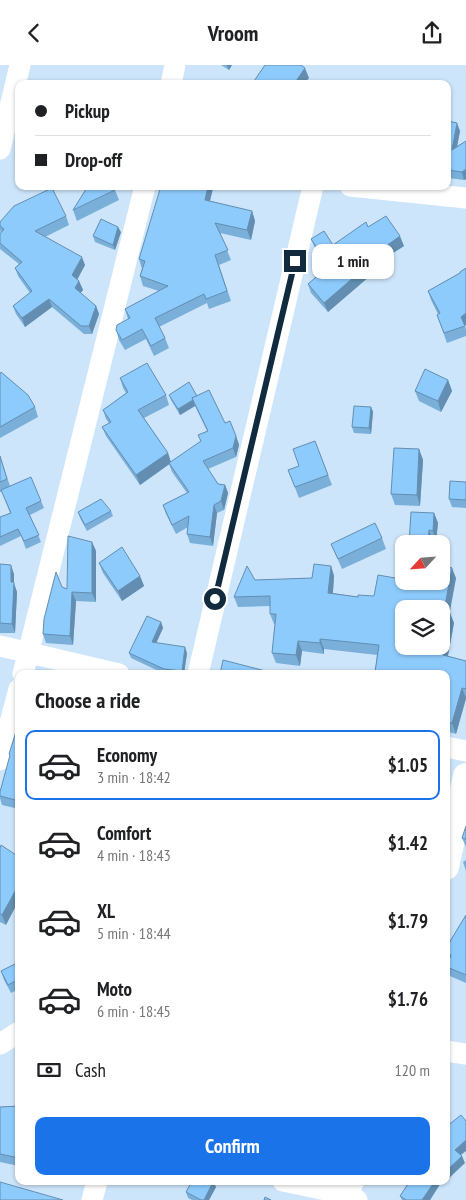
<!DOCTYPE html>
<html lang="en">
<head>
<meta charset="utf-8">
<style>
  body { margin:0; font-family:"PT Sans Narrow",sans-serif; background:#f2f2f2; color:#202124; height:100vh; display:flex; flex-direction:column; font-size:19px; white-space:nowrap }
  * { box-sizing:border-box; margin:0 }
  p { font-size:16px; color:#757577 }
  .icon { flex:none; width:28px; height:28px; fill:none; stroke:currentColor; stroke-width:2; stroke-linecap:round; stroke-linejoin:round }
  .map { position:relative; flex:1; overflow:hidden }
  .sheet { position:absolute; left:15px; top:605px; width:435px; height:515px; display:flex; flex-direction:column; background:#fff; border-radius:10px; box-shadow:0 1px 4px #0004 }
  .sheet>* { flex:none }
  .top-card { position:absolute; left:15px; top:15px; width:436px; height:110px; border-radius:10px; box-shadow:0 1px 4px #0004; display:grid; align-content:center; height:110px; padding:0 20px; background:#fff }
  .needle { width:32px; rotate:244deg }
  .fabs { position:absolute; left:395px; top:470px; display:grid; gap:10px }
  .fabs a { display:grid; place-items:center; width:55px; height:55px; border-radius:10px; background:#fff; box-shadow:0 1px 4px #0004; font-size:25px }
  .end { position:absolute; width:22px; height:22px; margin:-11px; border:6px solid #112a3e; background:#fff; box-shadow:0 0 0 2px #fff }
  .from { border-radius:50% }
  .bubble { position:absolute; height:35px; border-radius:10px; background:#fff; box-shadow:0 1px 4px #0004; font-size:16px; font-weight:800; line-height:35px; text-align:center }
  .top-card b { display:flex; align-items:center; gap:18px; height:48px; font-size:19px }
  .top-card b+b { border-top:1px solid #e0e0e0 }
  .top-card i { width:12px; height:12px; background:#202124 }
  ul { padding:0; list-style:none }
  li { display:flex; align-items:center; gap:15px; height:70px; margin:0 10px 8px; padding:0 10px; border:2px solid transparent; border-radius:10px }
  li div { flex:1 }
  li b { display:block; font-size:19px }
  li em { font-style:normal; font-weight:800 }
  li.on { border-color:#1a73e8 }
  li>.icon { width:45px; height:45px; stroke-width:1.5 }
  h2 { padding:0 20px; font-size:22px; line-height:60px }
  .pay { display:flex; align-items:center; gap:12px; height:55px; padding:0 20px; font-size:19px }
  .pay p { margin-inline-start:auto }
  .action { display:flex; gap:10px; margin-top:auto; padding:10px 20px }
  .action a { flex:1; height:58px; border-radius:10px; background:#1a73e8; color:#fff; font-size:20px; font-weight:800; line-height:58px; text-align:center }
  header { display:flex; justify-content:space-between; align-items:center; height:65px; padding:0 20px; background:#fff; font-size:22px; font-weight:800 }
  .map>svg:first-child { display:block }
</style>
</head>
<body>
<header><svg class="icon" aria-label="back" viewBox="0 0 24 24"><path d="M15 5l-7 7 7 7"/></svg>Vroom<svg class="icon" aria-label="share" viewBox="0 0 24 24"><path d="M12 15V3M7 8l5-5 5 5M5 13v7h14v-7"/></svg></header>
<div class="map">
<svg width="466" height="1135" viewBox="0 0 466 1135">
  <rect width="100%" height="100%" fill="#cde5fa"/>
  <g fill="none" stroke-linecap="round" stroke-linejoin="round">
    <!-- minor -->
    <g stroke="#fff" stroke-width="21">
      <path d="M171 19 175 0"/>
      <path d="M0 84 20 0"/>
      <path d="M350 121 466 133"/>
      <path d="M0 581 119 609"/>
      <path d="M23 609 145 121"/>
      <path d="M198 609 313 121"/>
      <path d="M446 682 466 686"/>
      <path d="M0 695 19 624"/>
      <path d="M0 979 19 967"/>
      <path d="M446 986 466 989"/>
      <path d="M283 1116 345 1129 357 1135"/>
      <path d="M92 1135 97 1116"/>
    </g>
    <!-- tertiary -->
    <g stroke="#fff" stroke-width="26">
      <path d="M446 802 466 711"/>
      <path d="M344 1135 345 1129 351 1116"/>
    </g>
  </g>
  <!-- wall -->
  <g fill="#7aafda">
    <path d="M221 0H232L229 5Z"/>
    <path d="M448 56 460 66 457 81 466 76V114L464 115 448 113Z"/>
    <path d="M213 123 210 136 252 146 255 156 251 175 220 168 231 195 219 200 231 236 209 244 207 238 159 262 165 273 169 283 154 291 146 274 125 285 119 275 116 265 128 254 125 244 159 226 143 221 140 211 142 204 139 194Z"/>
    <path d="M115 125 119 135 77 156 73 145Z"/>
    <path d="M66 151 69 160 45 172 85 200 77 214 79 216 83 225 80 228 96 241 99 249 92 269H84L52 242 25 262 16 249 13 241 30 228 18 211 15 203 19 199 0 184V169L1 168 0 165V157Z"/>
    <path d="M368 162 404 181 376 199 377 203 371 208V210L328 247 311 228 308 219 327 202 315 183 311 174 333 180Z"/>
    <path d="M121 167 115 185 95 177 93 171Z"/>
    <path d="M466 203V260L465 261 466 264V271L447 278 437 250 438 249 431 235 428 226 460 208Z"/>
    <path d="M0 309 35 342 38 352 0 373Z"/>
    <path d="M120 313 166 330 169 340 144 353 168 388 171 397 201 377 198 370 207 366 195 341 180 350 171 335 169 330 197 331 225 358 236 371 239 380 236 392 208 404 218 419 225 420 228 428 224 445 217 448 213 481 190 478 187 469 188 462 176 469 166 449 163 440 187 428 172 407 169 399 140 420 106 371 102 362 109 358 106 354 103 345 126 328 123 323Z"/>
    <path d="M448 315 452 326 441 347 419 336 415 326Z"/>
    <path d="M371 342 373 347 371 369 354 368 352 362Z"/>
    <path d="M315 376 332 420 299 433 288 405 299 401Z"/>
    <path d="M419 384 423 395 420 441 395 440 391 429Z"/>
    <path d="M0 391 10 421 41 436 44 443 30 450 41 477 26 484 21 471 0 481V452L10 448 2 427H0Z"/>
    <path d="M466 417V443L452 442 449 434Z"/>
    <path d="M111 446 113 451 87 466 80 453 78 447Z"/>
    <path d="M434 448 438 458 436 476H433V479H409Z"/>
    <path d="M382 473 386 484 342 504 331 479Z"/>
    <path d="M92 477 96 486V537L76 536 73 580 46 578 43 569 62 522 67 524Z"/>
    <path d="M99 498 140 511 144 521 122 536 103 508Z"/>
    <path d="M0 499 14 509V518L17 527 15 568H0Z"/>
    <path d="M331 501 334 511 333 528 358 532 374 531 456 513 449 547 454 558 448 591 466 596V634L456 669 446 666V609H375V607L377 590 324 584V589L302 586 300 601 276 598 272 588 275 559H274L270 549V541L238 542 234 532 255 515 312 513Z"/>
    <path d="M161 557 163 563 156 578 187 588 184 609H165L131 593 129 588Z"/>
    <path d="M19 657V744L2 740 0 733V727L10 691 9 689Z"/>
    <path d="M466 761V782L462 773Z"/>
    <path d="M0 783 6 860 0 857Z"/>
    <path d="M466 795V806L463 797Z"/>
    <path d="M466 850V918L450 911 447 902 448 898 446 896V883Z"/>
    <path d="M19 897V924L11 928 4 915 1 906Z"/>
    <path d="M19 1041V1101L0 1097V1042Z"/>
    <path d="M398 1116H446L444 1118 442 1116 430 1135H402L400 1131 407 1120Z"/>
    <path d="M213 1117 216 1122 209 1135H192L188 1133 186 1127Z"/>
  </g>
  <!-- shaded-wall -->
  <g fill="#638eb1">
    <path d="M227 0H232L229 5Z"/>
    <path d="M305 3 309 13 304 19H294Z"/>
    <path d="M457 58 460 66 455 93 452 85Z"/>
    <path d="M466 104V114L464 115 462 107Z"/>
    <path d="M208 121H212L213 123 208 144 205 135Z"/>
    <path d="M252 146 255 156 251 175 247 165Z"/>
    <path d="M118 162 121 167 115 185 113 180Z"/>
    <path d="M400 171 404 181 376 199 377 203 371 208V210L328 247 324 238 367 199 372 191Z"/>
    <path d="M82 192 85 200 75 219 72 210Z"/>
    <path d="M79 216 83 225 78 231 75 223Z"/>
    <path d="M49 234 52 242 25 262 22 253Z"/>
    <path d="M96 241 99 249 92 269 89 261Z"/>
    <path d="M466 248V260L464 261 461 252Z"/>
    <path d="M448 315 452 326 441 347 438 336Z"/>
    <path d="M193 335 195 341 180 350 178 344Z"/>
    <path d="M371 342 373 347 371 369 369 363Z"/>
    <path d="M236 371 239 380 236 392 233 383Z"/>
    <path d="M419 384 423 395 420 441 417 430Z"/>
    <path d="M168 388 171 398 140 420 136 410Z"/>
    <path d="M225 420 228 428 224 445 221 436Z"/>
    <path d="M214 440 217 448 213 481 210 472Z"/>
    <path d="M434 448 438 458 436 476 433 466Z"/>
    <path d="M429 465 433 476V479H428Z"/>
    <path d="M92 477 96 486V537L92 528Z"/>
    <path d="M11 500 14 509V519L17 527 15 568 12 559Z"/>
    <path d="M331 501 334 511 332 538 328 528Z"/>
    <path d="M452 503 456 513 448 557 444 546Z"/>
    <path d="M140 511 144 521 122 536 118 526Z"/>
    <path d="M72 527 76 536 73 580 70 571Z"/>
    <path d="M450 548 454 558 446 600 443 590Z"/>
    <path d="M161 557 163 563 154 583 152 577Z"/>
    <path d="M320 574 324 584V589L320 578Z"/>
    <path d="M298 576 302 586 300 601 296 590Z"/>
    <path d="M185 582 187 588 184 609H183L182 606Z"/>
    <path d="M462 623 466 633 456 669 452 658Z"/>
    <path d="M19 819V835L6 860 2 850Z"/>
    <path d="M466 1075V1086L457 1093 455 1085Z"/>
    <path d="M462 1091 465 1098 446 1116V1106Z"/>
    <path d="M435 1116H442L430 1135H422Z"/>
    <path d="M213 1117 216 1122 209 1135H204Z"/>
  </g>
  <!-- building -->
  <g fill="#8ecbfd" stroke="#638eb1" fill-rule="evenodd">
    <path d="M265 0H301L305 3 294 19H252Z"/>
    <path d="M448 56 457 58 452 85 466 76V104L462 107 448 105Z"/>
    <path d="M88 121H110L115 125 73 145Z"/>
    <path d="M161 121H208L205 135 252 146 247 165 215 158 228 185 215 190 227 226 206 234 204 229 155 253 165 273 151 281 142 264 122 275 116 265 117 260 130 253 125 244 168 221 140 211 145 196 139 194Z"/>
    <path d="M52 123 66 151 35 166 82 192 72 210 79 216 75 223 96 241 89 261H81L49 234 22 253 13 241 32 226 15 203 22 197 0 178V169L4 164 0 161V157L14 141Z"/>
    <path d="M386 151 400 171 372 191 374 194 367 199 368 200 324 238 308 219 329 201 311 174 324 166 333 180 366 157 368 162Z"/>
    <path d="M101 154 118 162 113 180 93 171Z"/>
    <path d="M466 203V248L461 252 465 261 444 268 437 250 440 248 428 226 460 208V207Z"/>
    <path d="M147 298 166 330 138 345 168 388 136 410 102 362 111 357 103 345 128 327 120 313Z"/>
    <path d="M425 304 448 315 438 336 415 326Z"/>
    <path d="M1 307 28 330 35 342 0 362V309Z"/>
    <path d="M189 317 197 331 192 333 193 335 178 344 169 330Z"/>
    <path d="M209 325 225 358 230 356 236 371 233 383 203 396 218 419 225 420 221 436 214 440 210 472 187 469 189 451 172 460 163 440 189 427 169 398 201 376 198 370 208 366 192 333Z"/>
    <path d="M354 341 371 342 369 363 352 362Z"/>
    <path d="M315 376 328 410 295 422 288 405 299 401 293 384Z"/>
    <path d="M394 383 419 384 417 430 391 429Z"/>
    <path d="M0 391 7 414 0 417Z"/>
    <path d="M31 412 41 436 26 443 39 470 24 476 18 464 0 472V452L11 448 1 425Z"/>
    <path d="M450 416 466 417V435L449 434Z"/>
    <path d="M101 434 111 446 85 460 78 447Z"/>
    <path d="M411 447 434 448 433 466 429 465 428 479H409Z"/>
    <path d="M375 458 382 473 338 494 331 479Z"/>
    <path d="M68 471 92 477V528L72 527 70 571 43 569 44 554 56 507 62 522 67 524Z"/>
    <path d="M122 482 140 511 118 526 99 498Z"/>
    <path d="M0 499 11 500V517H14L12 559 0 558Z"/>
    <path d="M314 499 331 501 328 528 358 532V530L374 531 378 510 401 514 406 525 407 516H441V500L452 503 444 546 450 548 443 590 466 596V624L462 623 452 658 446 657V609H386L375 607 379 580 320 574V578L298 576 296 590 272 588 276 549H270V531L234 532 247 501 255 515 312 513ZM404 544H441V581H404Z"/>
    <path d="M147 551 161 557 152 577 185 582 182 606 164 604 129 588Z"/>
    <path d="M223 595 277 609H220Z"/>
    <path d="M19 657V736L0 731V727L10 690 9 689Z"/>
    <path d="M466 761V774L462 773Z"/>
    <path d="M1 780 19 792V819L2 850 0 849V783Z"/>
    <path d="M466 850V910L447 902 451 890 446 889V883Z"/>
    <path d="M19 897V914L8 920 1 906Z"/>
    <path d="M19 1041V1093L0 1089V1042Z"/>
    <path d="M461 1050 466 1056V1075L455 1085 462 1091 446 1106V1062Z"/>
    <path d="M192 1116 213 1117 204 1135H201L186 1127Z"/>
    <path d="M410 1116H435L422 1135H406L400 1131Z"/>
    <path d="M0 1117 63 1135H0Z"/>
    <path d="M265 1132 271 1135H264Z"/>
  </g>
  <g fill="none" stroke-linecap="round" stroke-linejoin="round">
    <!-- route -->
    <path stroke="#112a3e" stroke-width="6" d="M215 534 295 196"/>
  </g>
</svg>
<div class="fabs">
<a><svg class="needle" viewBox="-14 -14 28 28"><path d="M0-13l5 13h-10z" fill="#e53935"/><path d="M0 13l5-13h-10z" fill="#757577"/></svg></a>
<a><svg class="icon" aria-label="layers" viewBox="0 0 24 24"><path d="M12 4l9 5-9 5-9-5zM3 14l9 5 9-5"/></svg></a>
</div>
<i class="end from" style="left:215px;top:534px"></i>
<i class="end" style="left:295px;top:196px"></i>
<div class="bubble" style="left:312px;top:179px;width:82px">1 min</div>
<div class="top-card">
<b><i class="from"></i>Pickup</b>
<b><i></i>Drop-off</b>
</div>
<section class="sheet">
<h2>Choose a ride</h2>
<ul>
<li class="on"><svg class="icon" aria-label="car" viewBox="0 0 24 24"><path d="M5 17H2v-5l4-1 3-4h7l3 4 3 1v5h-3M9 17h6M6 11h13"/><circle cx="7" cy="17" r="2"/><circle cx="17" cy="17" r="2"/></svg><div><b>Economy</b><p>3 min · 18:42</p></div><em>$1.05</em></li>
<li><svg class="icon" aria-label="car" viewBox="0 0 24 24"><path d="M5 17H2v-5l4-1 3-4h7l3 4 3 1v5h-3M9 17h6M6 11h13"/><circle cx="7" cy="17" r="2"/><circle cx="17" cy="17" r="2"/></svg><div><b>Comfort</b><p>4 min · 18:43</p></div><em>$1.42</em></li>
<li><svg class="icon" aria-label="car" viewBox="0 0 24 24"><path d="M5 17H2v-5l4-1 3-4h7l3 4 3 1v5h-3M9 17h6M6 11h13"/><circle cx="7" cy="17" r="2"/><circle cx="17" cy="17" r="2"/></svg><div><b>XL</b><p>5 min · 18:44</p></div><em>$1.79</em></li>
<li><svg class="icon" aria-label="car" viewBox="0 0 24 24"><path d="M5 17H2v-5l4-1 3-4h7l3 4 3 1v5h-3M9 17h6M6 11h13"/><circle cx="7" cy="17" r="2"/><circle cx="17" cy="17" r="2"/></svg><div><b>Moto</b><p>6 min · 18:45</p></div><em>$1.76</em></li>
</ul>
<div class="pay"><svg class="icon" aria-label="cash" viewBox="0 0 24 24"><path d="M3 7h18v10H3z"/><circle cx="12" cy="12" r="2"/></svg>Cash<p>120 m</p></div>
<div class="action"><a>Confirm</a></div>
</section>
</div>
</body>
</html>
